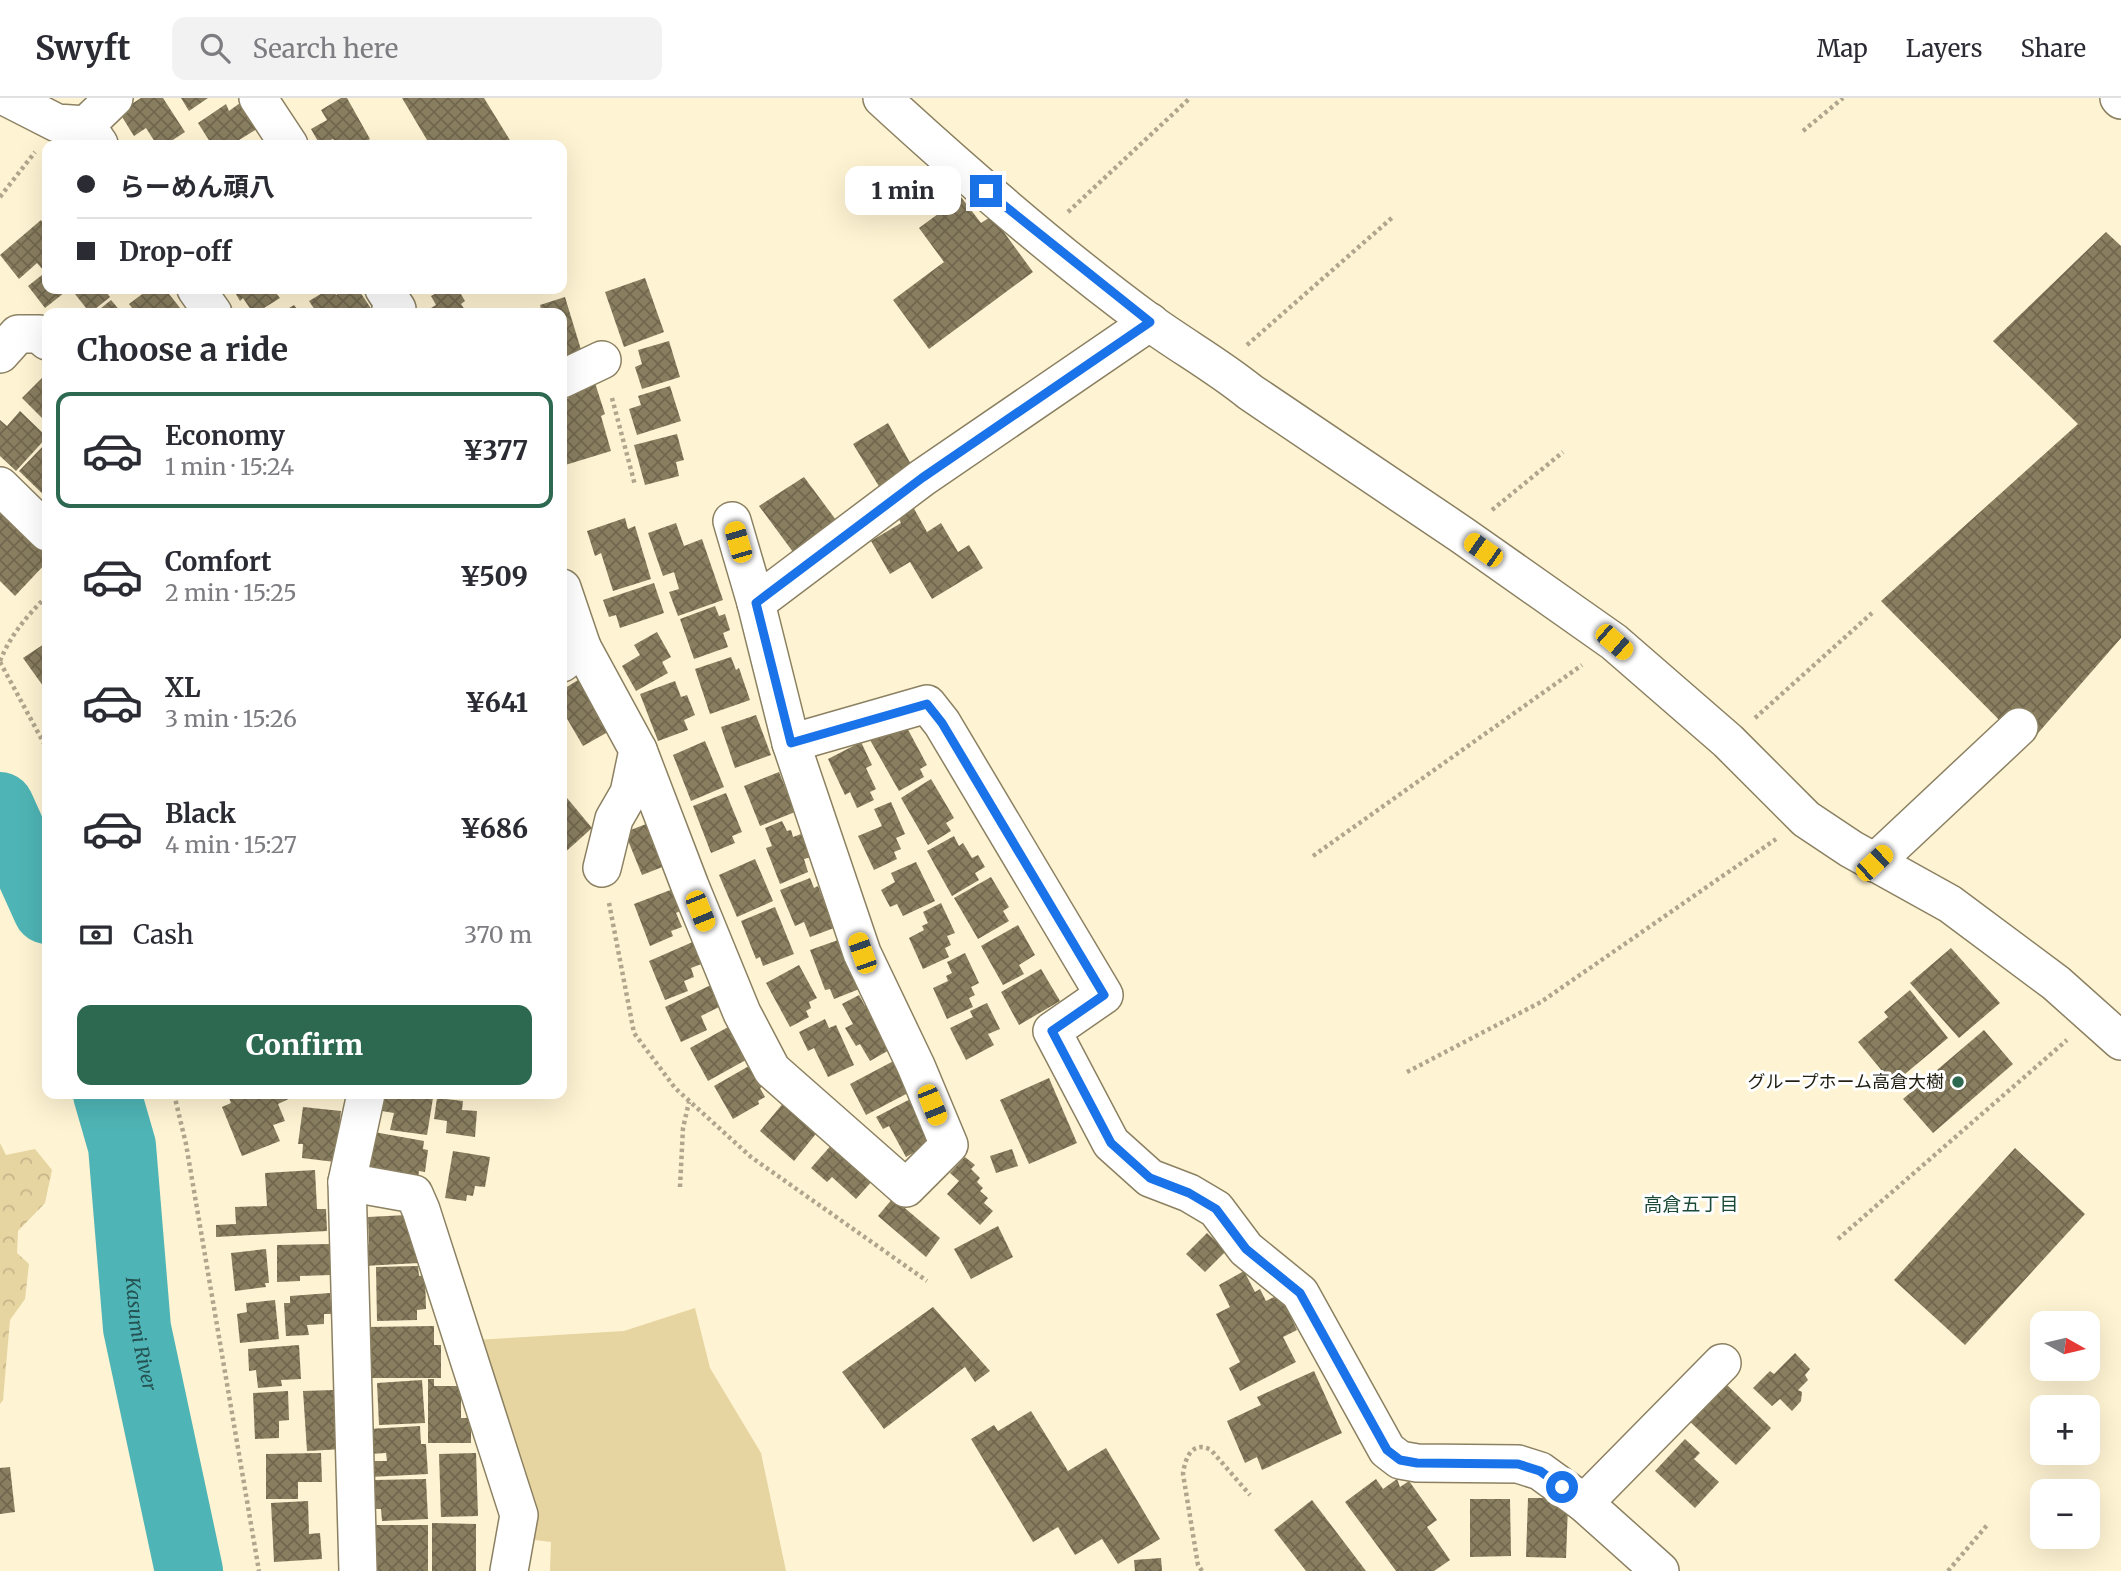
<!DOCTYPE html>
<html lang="en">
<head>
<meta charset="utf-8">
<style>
  body { margin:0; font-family:Merriweather,"Noto Sans JP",serif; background:#f2f2f3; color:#2b2b33; height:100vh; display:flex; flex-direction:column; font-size:26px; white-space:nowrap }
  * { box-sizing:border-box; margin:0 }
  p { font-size:23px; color:#7c7c81 }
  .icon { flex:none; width:38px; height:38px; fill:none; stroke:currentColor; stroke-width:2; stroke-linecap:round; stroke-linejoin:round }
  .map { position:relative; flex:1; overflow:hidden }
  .side { position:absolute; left:42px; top:210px; width:525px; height:791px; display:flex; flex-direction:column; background:#fff; border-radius:14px; box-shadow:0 7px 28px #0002 }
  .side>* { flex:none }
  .guide { position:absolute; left:42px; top:42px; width:525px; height:154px; border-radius:14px; box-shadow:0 7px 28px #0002; display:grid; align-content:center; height:154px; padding:0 35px; background:#fff }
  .needle { width:46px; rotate:98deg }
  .tools { position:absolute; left:2030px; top:1213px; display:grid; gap:14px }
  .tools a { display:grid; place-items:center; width:70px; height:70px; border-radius:14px; background:#fff; box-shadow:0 7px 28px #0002; font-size:35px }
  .end { position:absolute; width:32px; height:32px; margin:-16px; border:9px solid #1a73e8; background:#fff; box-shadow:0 0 0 4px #fff }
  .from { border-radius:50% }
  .bubble { position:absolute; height:49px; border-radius:14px; background:#fff; box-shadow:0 7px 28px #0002; font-size:23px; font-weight:800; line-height:49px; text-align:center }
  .car { position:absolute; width:21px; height:42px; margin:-21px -10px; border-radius:9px; box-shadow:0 0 5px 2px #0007; background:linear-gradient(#f5c518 24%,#345 0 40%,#f5c518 0 76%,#345 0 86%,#f5c518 0) }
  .guide b { display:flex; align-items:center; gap:24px; height:66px; font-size:26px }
  .guide b+b { border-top:2px solid #e1e1e2 }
  .guide i { width:18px; height:18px; background:#2b2b33 }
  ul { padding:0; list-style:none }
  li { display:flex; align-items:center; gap:21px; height:116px; margin:0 14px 10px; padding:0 21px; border:4px solid transparent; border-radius:14px }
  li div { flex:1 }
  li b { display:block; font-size:26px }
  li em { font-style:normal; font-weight:800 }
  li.active { border-color:#2d6851 }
  li>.icon { width:63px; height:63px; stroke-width:1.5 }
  h2 { padding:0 35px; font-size:32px; line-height:84px }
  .pay { display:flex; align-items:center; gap:18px; height:77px; padding:0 35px; font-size:26px }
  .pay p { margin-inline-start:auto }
  .primary-button { display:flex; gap:14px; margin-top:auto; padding:14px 35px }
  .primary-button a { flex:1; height:80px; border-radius:14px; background:#2d6851; color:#fff; font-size:28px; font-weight:800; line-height:80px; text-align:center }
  header { display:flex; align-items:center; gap:42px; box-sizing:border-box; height:98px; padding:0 35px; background:#fff; border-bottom:2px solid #e1e1e2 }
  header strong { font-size:33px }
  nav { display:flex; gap:38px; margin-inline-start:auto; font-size:24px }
  .search { width:490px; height:63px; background:#f2f2f3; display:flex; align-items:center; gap:18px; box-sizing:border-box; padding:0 24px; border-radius:14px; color:#7c7c81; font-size:26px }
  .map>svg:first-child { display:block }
</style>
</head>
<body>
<header>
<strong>Swyft</strong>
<div class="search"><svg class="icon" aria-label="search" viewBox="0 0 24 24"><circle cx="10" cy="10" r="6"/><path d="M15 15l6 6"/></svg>Search here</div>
<nav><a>Map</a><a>Layers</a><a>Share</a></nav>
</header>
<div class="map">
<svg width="2121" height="1473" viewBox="0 0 2121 1473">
  <defs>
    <pattern id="forest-crowns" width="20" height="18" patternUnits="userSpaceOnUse" patternTransform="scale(1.75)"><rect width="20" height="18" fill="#e7d5a1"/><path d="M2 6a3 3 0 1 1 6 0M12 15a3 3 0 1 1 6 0" fill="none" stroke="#c6b68a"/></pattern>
    <pattern id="building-cross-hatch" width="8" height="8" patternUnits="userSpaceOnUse" patternTransform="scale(1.75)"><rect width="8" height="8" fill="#897e60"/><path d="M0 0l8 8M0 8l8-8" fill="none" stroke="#70674e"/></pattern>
  </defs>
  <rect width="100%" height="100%" fill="#fef3d2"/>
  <!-- grass -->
  <path fill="#e7d5a1" d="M695 1210 710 1270 761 1355 786 1473H550L551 1444 526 1441 475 1242 624 1233Z"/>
  <!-- forest -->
  <path fill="url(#forest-crowns)" d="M0 1045 6 1057 35 1051 52 1072 45 1105 18 1133 17 1155 29 1166 25 1201 10 1222 3 1302 0 1306Z"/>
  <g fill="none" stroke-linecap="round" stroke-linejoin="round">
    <!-- river -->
    <g stroke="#4fb4b5" stroke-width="68">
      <path d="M0 708 47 812"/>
      <path id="s1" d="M107 996 122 1048 137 1230 189 1473"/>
    </g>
  </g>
  <!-- building -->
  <g fill="url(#building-cross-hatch)">
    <path d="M141 0H163L185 34 165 47H157L146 30 134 38 119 14Z"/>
    <path d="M181 0H208L189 13Z"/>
    <path d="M341 0H347L370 41 360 47H337L333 41 320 47 311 31 327 22 321 12Z"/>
    <path d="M402 0H484L513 47H430Z"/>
    <path d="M240 5 257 31 231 47H212L198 25 226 6 229 13Z"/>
    <path d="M961 99 981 125 992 118 1033 174 929 251 893 202 944 164 919 130Z"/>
    <path d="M41 122 47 130V170L44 173 37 165 19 181 0 157Z"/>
    <path d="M2106 134 2121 148V540L2026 649 1881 503 2078 326 1993 243Z"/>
    <path d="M47 173V191H69L45 210 28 188Z"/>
    <path d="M645 180 664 234 624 249 605 194Z"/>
    <path d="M71 191H104L110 199 90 215Z"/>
    <path d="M149 191H165L184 215H136L129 206Z"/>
    <path d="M233 191H273L280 200 256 215H253L243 200 240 203Z"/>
    <path d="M329 191H332L336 197 345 191H358L372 212 367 215H317L309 203Z"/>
    <path d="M444 191H458L465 203 461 206 467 215H427L426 213 436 207 431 198Z"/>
    <path d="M565 199 582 255 562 262V215H542L540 207Z"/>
    <path d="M111 202 122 215H95Z"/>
    <path d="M294 207 300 215H281Z"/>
    <path d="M669 243 680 279 642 291 635 269 642 266 638 252Z"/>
    <path d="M47 275V325L22 300Z"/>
    <path d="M595 285 605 316 601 318 611 353 562 368V302L569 300 567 296 581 292V289Z"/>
    <path d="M670 288 681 323 637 337 629 311 641 307 638 298Z"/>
    <path d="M20 313 47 339 16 373 0 358V322L7 328Z"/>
    <path d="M888 325 913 370 880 390 853 346Z"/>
    <path d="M677 336 684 362 676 364 679 378 645 387 634 347Z"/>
    <path d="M47 344V400L19 373Z"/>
    <path d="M804 379 836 422 793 454 759 408Z"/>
    <path d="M912 407 927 434 941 425 958 454 969 447 983 470 932 501 910 464 890 476 871 443 901 425 897 417Z"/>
    <path d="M0 412 47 457V464L15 498 0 483Z"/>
    <path d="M625 420 628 431 635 428 651 481 613 493 601 455 595 458 587 433Z"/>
    <path d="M676 425 684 448 702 441 723 502 678 518 669 494 679 491 674 474 663 478 648 435Z"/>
    <path d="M654 485 664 515 620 530 616 517 609 519 603 502Z"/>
    <path d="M715 508 719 518 725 516 730 532 723 535 728 549 694 561 680 521Z"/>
    <path d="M657 534 671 559 662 564 668 575 636 593 622 568 640 557 634 547Z"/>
    <path d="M47 544V585L43 588 23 560Z"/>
    <path d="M731 559 736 572 739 570 750 602 710 616 695 571Z"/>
    <path d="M578 582 608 634 583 648 562 612V592Z"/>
    <path d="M675 583 681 599 687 597 695 617 684 622 688 632 658 643 640 596Z"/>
    <path d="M756 617 771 657 735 670 721 629Z"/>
    <path d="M905 626 927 667 920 671 924 679 899 693 870 642 889 631Z"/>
    <path d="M705 643 724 689 691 703 673 657Z"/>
    <path d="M861 644 872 667 866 670 876 691 870 694 874 702 857 710 850 694 845 697 828 661Z"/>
    <path d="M779 674 795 714 760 728 744 688Z"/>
    <path d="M931 681 954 720 946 725 951 733 928 747 901 700Z"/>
    <path d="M562 694 592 730 562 757Z"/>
    <path d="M726 695 742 734 732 738 735 745 711 755 693 708Z"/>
    <path d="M891 704 905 736 896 740 901 751 894 754 897 761 874 772 858 738 882 728 874 711Z"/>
    <path d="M654 723 670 766 642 777 627 740 628 733Z"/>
    <path d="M782 723 787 733 791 732 793 739 801 736 811 759 804 761 808 774 780 786 766 750 772 748 765 730Z"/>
    <path d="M954 738 959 748 963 745 972 760 978 757 985 769 975 775 979 782 952 798 927 753Z"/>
    <path d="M755 761 773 803 737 819 719 777Z"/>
    <path d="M916 764 935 803 903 818 897 806 890 809 881 792 895 784 891 775Z"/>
    <path d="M991 779 1009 809 1003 813 1009 823 978 841 954 800Z"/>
    <path d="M810 780 814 790 818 788 834 830 810 839 804 824 795 828 780 792Z"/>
    <path d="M673 791 682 812 676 815 682 829 671 833 673 838 650 848 634 806Z"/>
    <path d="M941 805 955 835 947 838 951 847 945 850 949 859 923 871 909 840 924 832 922 828 928 825 923 814Z"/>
    <path d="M775 809 794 856 763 868 760 859 756 861 741 823Z"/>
    <path d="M1018 827 1035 857 1019 867 1024 876 1003 887 981 848Z"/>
    <path d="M841 841 867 888 834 901 830 891 825 892 810 852Z"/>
    <path d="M695 843 704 865 691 870 694 879 684 883 688 893 665 902 649 863Z"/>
    <path d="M1951 850 2000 905 1959 940 1910 885Z"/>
    <path d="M965 855 979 885 971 889 975 897 969 900 973 909 947 921 933 890 948 883 946 878 952 875 947 864Z"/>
    <path d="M799 867 817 900 809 904 811 910 806 913 809 919 790 929 766 885Z"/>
    <path d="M1041 871 1060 903 1019 927 1001 894Z"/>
    <path d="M713 886 723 907 701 918 707 932 681 944 665 909Z"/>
    <path d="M1910 892 1948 940 1893 986 1858 944 1888 919 1884 914Z"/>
    <path d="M859 897 865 908 872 904 891 951 870 963 860 946 856 948 845 930 853 926 842 906Z"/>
    <path d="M987 905 1000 931 988 936 994 947 966 962 950 930 973 919 970 913Z"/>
    <path d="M825 921 829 930 836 927 854 967 828 979 814 950 808 953 799 934Z"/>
    <path d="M730 928 753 958 708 983 690 950Z"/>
    <path d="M1984 932 2013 966 1933 1035 1903 1001Z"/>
    <path d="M903 958 913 978 902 984 908 995 866 1017 850 986Z"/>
    <path d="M756 964 768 985 760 990 765 999 758 1003 759 1006 733 1021 714 988Z"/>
    <path d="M1049 980 1077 1045 1029 1066 1000 1002Z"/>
    <path d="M231 996H294L295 998 278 1006 285 1023 273 1027 280 1043 242 1058 222 1009 231 1005 228 997Z"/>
    <path d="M385 996 433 1000 427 1037 390 1032 394 1015 382 1013Z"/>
    <path d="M916 998 933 1044 906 1059 889 1028 883 1031 876 1019Z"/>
    <path d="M437 1000 463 1003 462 1012 477 1013 475 1039 446 1035 447 1023 434 1021Z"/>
    <path d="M785 1003 819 1032 794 1063 760 1033Z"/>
    <path d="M303 1009 341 1013 335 1064 302 1060 303 1046H298Z"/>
    <path d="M374 1034 424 1043 423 1051 428 1052 425 1074 419 1073 418 1081 374 1073V1069L368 1068Z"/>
    <path d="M834 1044 874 1081 856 1101 832 1079 827 1084 811 1070Z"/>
    <path d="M2015 1050 2085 1116 1965 1247 1894 1182Z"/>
    <path d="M1012 1051 1018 1068 996 1075 990 1058Z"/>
    <path d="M453 1053 490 1059 485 1089 475 1088 473 1098 467 1097 466 1103 445 1100Z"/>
    <path d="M965 1059 975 1067 971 1071 980 1080 977 1084 983 1090 980 1093 988 1100 984 1105 993 1113 980 1127 947 1096 959 1083 950 1075Z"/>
    <path d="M315 1072 317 1111H326L327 1133 216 1139V1127L236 1126 235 1109 267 1108 265 1075Z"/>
    <path d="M893 1100 940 1140 926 1159 878 1118Z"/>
    <path d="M407 1117V1133H417L419 1165 363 1168 362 1146H369L368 1119Z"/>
    <path d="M998 1128 1013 1159 971 1181 954 1151Z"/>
    <path d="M1207 1135 1226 1153 1205 1174 1186 1156Z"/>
    <path d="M330 1146V1177L300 1178V1183L277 1184V1147Z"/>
    <path d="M266 1151 269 1185H265L266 1189 235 1193 231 1155Z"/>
    <path d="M418 1168 419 1178 425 1177 426 1211 417 1212V1222L377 1223 376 1169Z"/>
    <path d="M1244 1173 1255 1194 1260 1191 1266 1203 1280 1196 1297 1232 1283 1239 1296 1264 1240 1293 1229 1270 1240 1264 1216 1216 1230 1209 1219 1187Z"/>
    <path d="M330 1195 332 1216H324V1226L307 1227 309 1237 286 1238 284 1205H290V1198Z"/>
    <path d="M275 1202 279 1241 240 1245 237 1216 247 1214 246 1205Z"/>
    <path d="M933 1209 990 1273 975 1284 965 1269 884 1331 842 1274Z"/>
    <path d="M434 1228V1247H441V1280H368L367 1229Z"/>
    <path d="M299 1247 301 1281 281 1282 282 1288 258 1290 256 1272 249 1273 248 1251Z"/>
    <path d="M1795 1255 1810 1271 1805 1277 1808 1282 1798 1292 1802 1294 1801 1303 1792 1313 1780 1301 1772 1308 1753 1290 1770 1273 1774 1276Z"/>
    <path d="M1314 1273 1342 1335 1262 1372 1257 1359 1245 1365 1227 1323 1261 1307 1257 1299Z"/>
    <path d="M428 1281H434V1288H461V1320H471V1345H428Z"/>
    <path d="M422 1282 425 1325 379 1327 377 1285Z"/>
    <path d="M1722 1282 1771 1330 1736 1367 1686 1320Z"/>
    <path d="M334 1292 335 1309 341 1308 343 1351 307 1353 303 1293Z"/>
    <path d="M288 1293 289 1322 279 1323V1340L255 1341 253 1295Z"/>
    <path d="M1031 1313 1068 1373 1106 1350 1160 1441 1118 1466 1102 1441 1075 1457 1058 1429 1033 1444 971 1341 994 1327 998 1333Z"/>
    <path d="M420 1328 421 1346H426L428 1376 370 1379 369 1363H387L386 1355 369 1356 368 1331Z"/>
    <path d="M1685 1341 1700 1355 1694 1361 1719 1384 1695 1410 1655 1373Z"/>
    <path d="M321 1355 322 1384H298V1401H266V1356Z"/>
    <path d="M476 1355 478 1418 441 1419 439 1356Z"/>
    <path d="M10 1369 15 1414 0 1416V1370Z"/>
    <path d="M426 1381 428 1421 382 1423 381 1411H375V1382Z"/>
    <path d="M1376 1381 1383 1391 1397 1381 1400 1389 1409 1383 1437 1422 1427 1429 1450 1462 1434 1473H1396L1345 1404Z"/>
    <path d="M1528 1400H1556V1408H1568L1566 1460 1526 1459Z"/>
    <path d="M1470 1401H1510L1511 1458 1470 1459Z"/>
    <path d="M1312 1402 1366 1473H1306L1274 1432Z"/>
    <path d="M308 1403 309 1436 320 1435 322 1461 274 1464 271 1405Z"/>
    <path d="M432 1425 476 1426V1473H432Z"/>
    <rect x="373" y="1427" width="55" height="46"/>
    <path d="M1161 1460 1162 1473H1135L1134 1462Z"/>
  </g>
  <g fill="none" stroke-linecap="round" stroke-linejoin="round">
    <defs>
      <g id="minor">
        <path d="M8 0 57 25 86 27"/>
        <path d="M258 0 289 47"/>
        <path d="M882 0C967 78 1055 155 1149 224 1182 248 1218 268 1250 294L1462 437 1614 544 1728 643 1806 721 1851 751 1950 806 2056 885 2121 943"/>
        <path d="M2119 0 2121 2"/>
        <path d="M99 46 86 27 114 0"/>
        <path d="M196 191 213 215"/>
        <path d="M384 191 397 211 390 215"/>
        <path d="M0 256 18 236H39L47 243"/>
        <path d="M562 281 602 262"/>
        <path d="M0 388 47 434"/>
        <path d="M562 490 582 549 562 565"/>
        <path d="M756 505 922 380 1150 224"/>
        <path d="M582 549 638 652 629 695 614 721 602 770"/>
        <path d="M791 645 927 606 942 625 1104 897 1052 933 1111 1045 1150 1080 1189 1095 1216 1111 1246 1151 1300 1195 1387 1352 1400 1362 1417 1365 1518 1366 1540 1373 1584 1405 1660 1473"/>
        <path d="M638 652 690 788 742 915 772 972 906 1090 949 1047 916 968 862 855 791 645 756 505 732 423"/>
        <path d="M1874 765 2019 629"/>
        <path d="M347 1084 414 1096 421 1112 519 1417 509 1473"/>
        <path d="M1584 1405 1722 1265"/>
        <path d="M358 1473 347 1084 366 996"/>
      </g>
    </defs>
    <!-- minor casing -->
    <use href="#minor" stroke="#8b8062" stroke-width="40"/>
    <!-- path -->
    <g stroke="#afa68d" stroke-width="4.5" stroke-dasharray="3.5 3.5" stroke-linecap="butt">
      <path d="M1803 33 1843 0"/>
      <path d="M0 99 35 54"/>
      <path d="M1068 114 1190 0"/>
      <path d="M1247 247 1394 118"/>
      <path d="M612 300 635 387"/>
      <path d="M1492 412 1563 354"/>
      <path d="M0 563C11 536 27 518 47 498"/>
      <path d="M0 564 47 651"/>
      <path d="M1755 620 1872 515"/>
      <path d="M1313 758 1582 567"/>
      <path d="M609 805 634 935 675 990 751 1059 927 1183"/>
      <path d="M1407 974 1541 904 1776 741"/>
      <path d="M174 996 186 1046 259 1473"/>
      <path d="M680 1089 683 1030 689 1004"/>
      <path d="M1838 1141 2067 942"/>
      <path d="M1202 1473 1198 1467 1183 1376C1185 1360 1192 1342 1211 1352L1250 1397"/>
      <path d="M1948 1473 1988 1426"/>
    </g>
    <!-- minor -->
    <use href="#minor" stroke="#fff" stroke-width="37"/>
  </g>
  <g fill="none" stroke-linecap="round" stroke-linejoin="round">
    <!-- route -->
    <path stroke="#1a73e8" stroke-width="9" d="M986 93 1150 224 922 380 756 505 791 645 927 606 942 625 1104 897 1052 933 1111 1045 1150 1080 1189 1095 1216 1111 1246 1151 1300 1195 1387 1352 1400 1362 1417 1365 1518 1366 1540 1373 1562 1389"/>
  </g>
  <!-- markers -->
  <circle fill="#2d6851" stroke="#fff" stroke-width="2.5" cx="1958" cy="984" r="7"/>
  <g text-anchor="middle" stroke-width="6" stroke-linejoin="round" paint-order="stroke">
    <!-- poi labels -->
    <g font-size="18" fill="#221e12" stroke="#fff" text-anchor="end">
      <text x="1944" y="990">グループホーム高倉大樹</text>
    </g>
    <!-- neighbourhood labels -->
    <g font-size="19" fill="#1b4a38" stroke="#fff">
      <text x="1691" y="1113">高倉五丁目</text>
    </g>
    <!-- water labels -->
    <g font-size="19" font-style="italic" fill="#245151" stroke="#fff">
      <text dy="7" stroke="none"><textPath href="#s1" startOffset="243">Kasumi River</textPath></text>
    </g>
  </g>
</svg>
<div class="tools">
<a><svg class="needle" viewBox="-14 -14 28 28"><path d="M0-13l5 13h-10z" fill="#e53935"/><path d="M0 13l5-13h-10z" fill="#7c7c81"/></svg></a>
<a>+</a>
<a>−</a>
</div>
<i class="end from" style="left:1562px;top:1389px"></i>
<i class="end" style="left:986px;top:93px"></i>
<div class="bubble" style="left:845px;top:68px;width:116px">1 min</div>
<i class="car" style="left:738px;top:444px;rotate:344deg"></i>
<i class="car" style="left:1483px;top:452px;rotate:305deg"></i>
<i class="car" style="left:1614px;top:544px;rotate:131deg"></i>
<i class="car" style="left:1874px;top:765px;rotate:47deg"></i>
<i class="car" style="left:700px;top:813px;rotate:158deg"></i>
<i class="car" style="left:862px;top:855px;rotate:341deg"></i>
<i class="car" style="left:932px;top:1007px;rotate:158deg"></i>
<div class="guide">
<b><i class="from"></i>らーめん頑八</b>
<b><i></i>Drop-off</b>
</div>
<section class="side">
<h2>Choose a ride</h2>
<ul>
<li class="active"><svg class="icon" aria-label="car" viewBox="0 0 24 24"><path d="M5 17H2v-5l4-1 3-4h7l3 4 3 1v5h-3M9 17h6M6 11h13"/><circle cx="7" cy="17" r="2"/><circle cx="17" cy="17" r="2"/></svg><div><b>Economy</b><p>1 min · 15:24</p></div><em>¥377</em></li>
<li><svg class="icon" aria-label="car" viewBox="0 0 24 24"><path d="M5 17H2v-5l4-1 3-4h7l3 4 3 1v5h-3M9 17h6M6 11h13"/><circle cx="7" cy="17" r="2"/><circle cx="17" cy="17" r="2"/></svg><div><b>Comfort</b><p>2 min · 15:25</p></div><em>¥509</em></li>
<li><svg class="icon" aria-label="car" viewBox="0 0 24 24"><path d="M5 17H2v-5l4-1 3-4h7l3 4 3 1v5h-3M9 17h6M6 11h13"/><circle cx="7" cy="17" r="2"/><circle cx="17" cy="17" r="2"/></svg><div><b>XL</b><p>3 min · 15:26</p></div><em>¥641</em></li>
<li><svg class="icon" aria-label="car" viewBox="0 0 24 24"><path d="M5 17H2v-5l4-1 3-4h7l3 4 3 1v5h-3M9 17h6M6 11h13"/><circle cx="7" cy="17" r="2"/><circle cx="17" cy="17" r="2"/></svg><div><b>Black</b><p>4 min · 15:27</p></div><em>¥686</em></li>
</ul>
<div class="pay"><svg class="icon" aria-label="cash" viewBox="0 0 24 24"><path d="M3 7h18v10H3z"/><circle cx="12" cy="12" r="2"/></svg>Cash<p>370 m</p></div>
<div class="primary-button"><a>Confirm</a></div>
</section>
</div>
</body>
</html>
